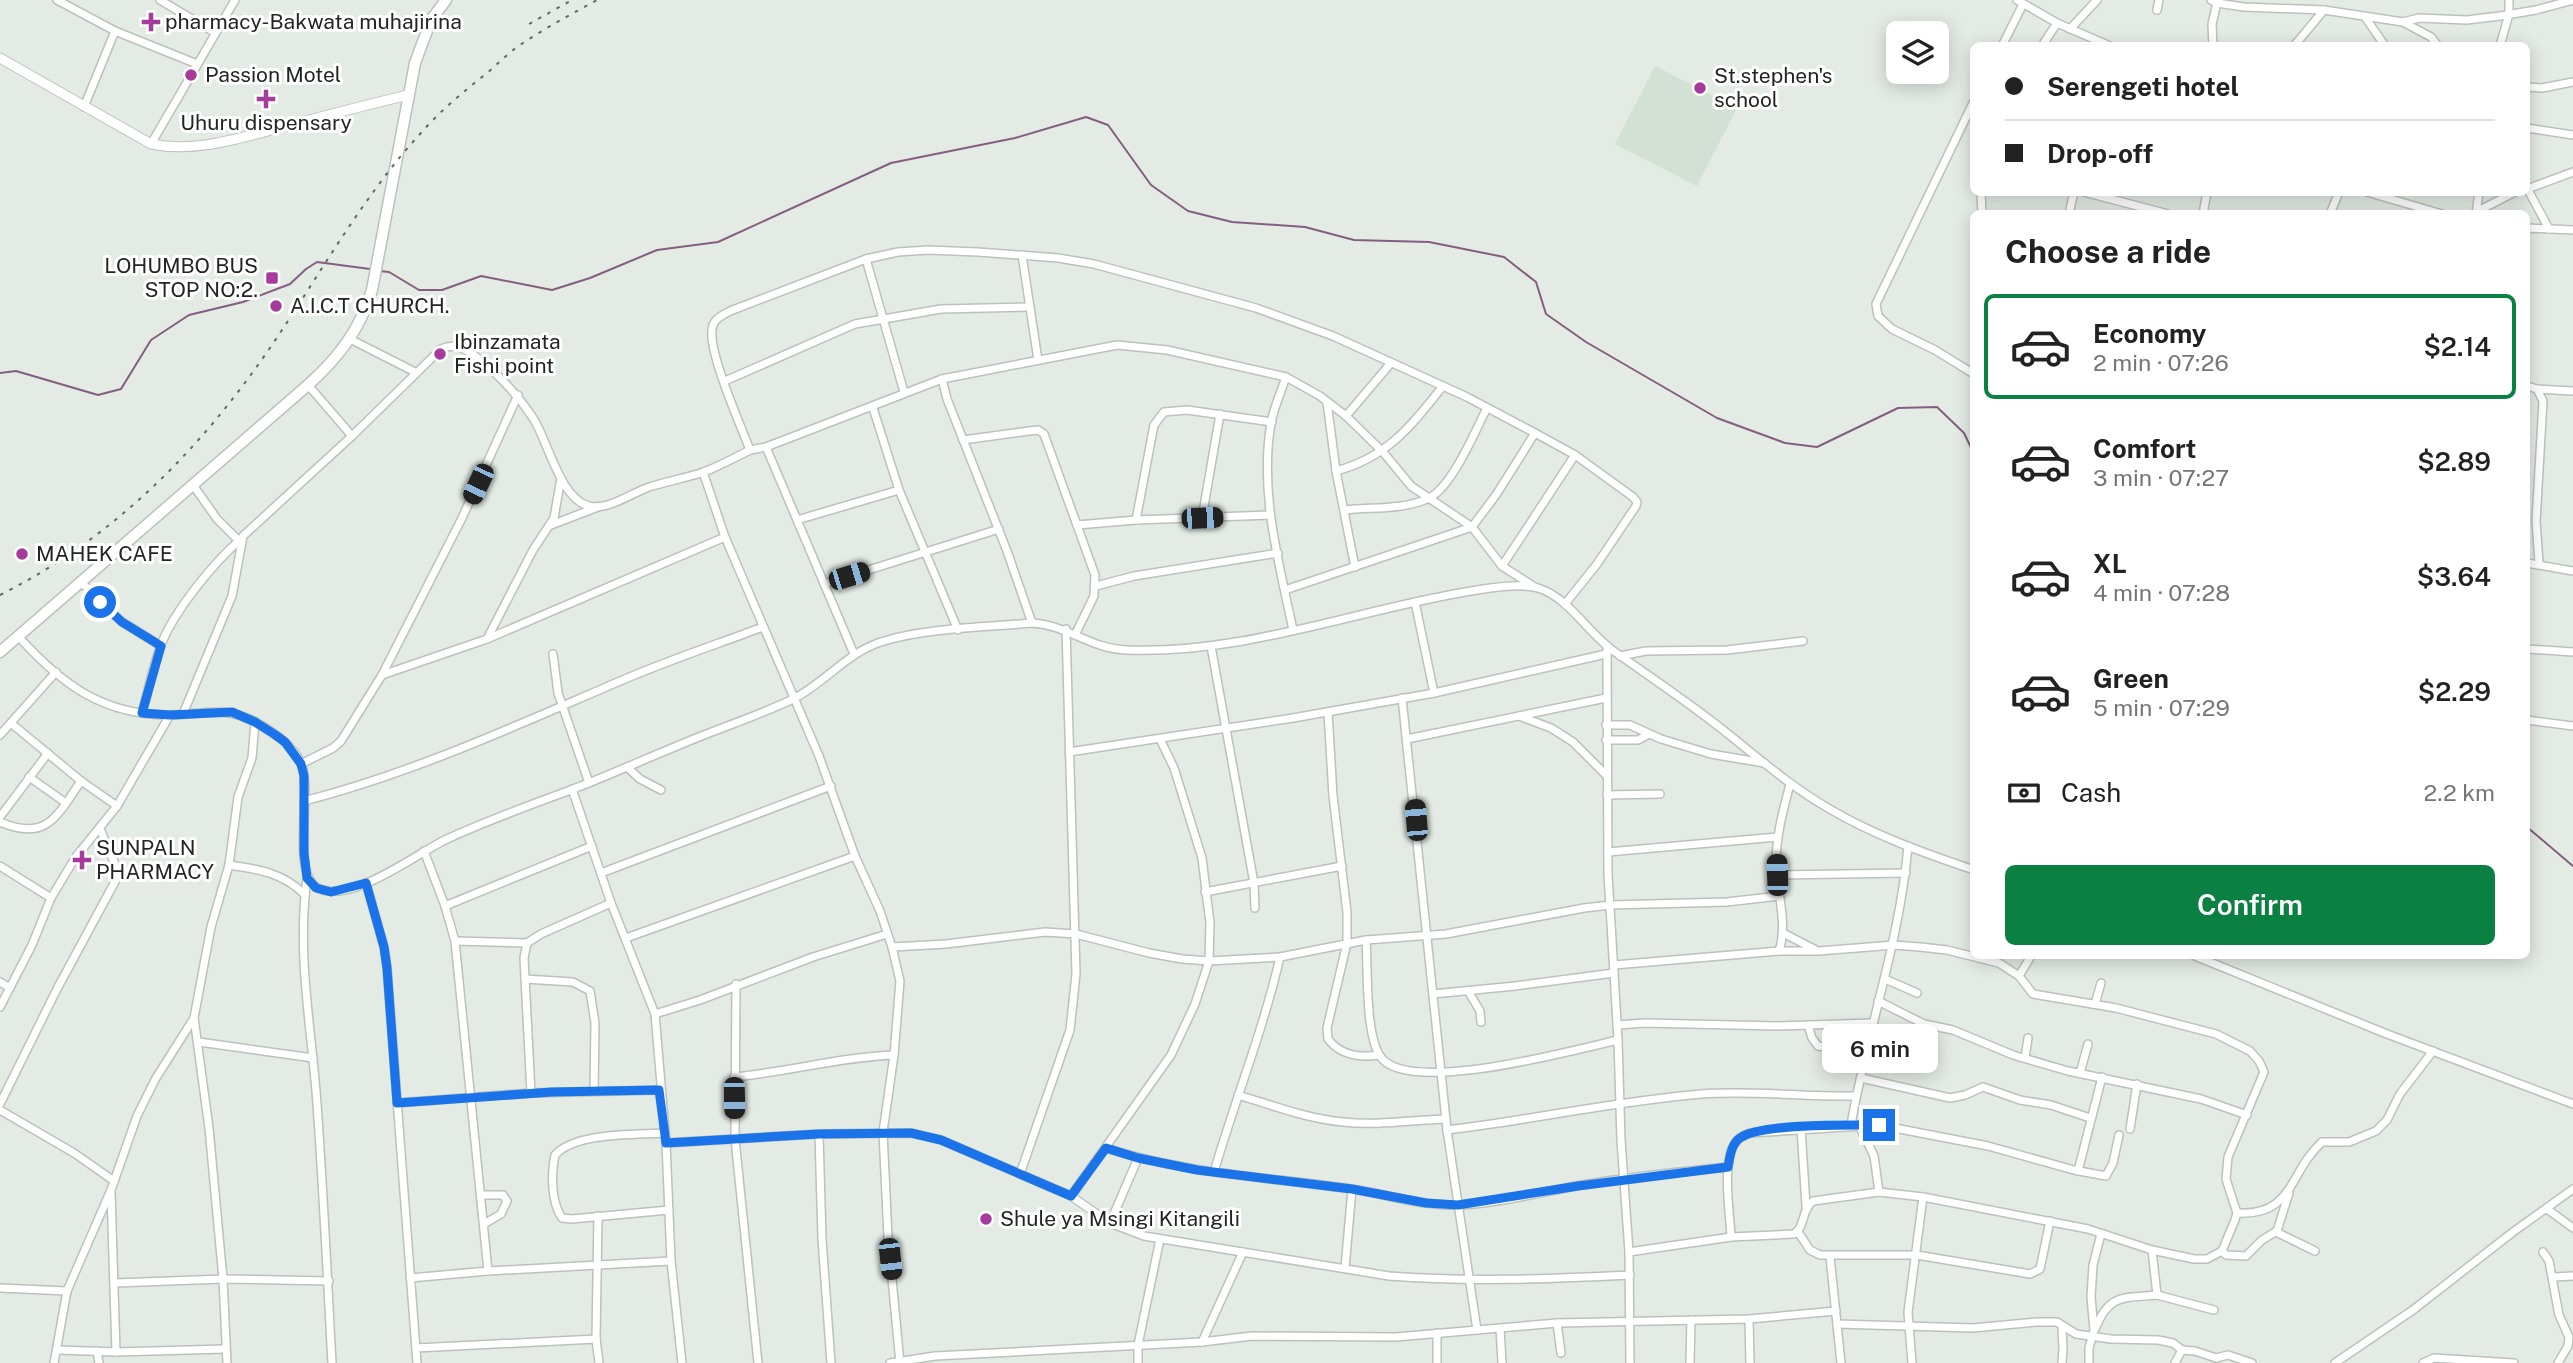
<!DOCTYPE html>
<html lang="en">
<head>
<meta charset="utf-8">
<style>
  body { margin:0; font-family:"Public Sans",sans-serif; background:#f6f6f6; color:#222; height:100vh; display:flex; flex-direction:column; font-size:26px; white-space:nowrap }
  * { box-sizing:border-box; margin:0 }
  p { font-size:23px; color:#767676 }
  .icon { flex:none; width:38px; height:38px; fill:none; stroke:currentColor; stroke-width:2; stroke-linecap:round; stroke-linejoin:round }
  .map { position:relative; flex:1; overflow:hidden }
  .side { position:absolute; left:1970px; top:210px; width:560px; height:749px; display:flex; flex-direction:column; background:#fff; border-radius:10px; box-shadow:0 4px 18px #0003 }
  .side>* { flex:none }
  .guide { position:absolute; left:1970px; top:42px; width:560px; height:154px; border-radius:10px; box-shadow:0 4px 18px #0003; display:grid; align-content:center; height:154px; padding:0 35px; background:#fff }
  .tools { position:absolute; left:1886px; top:21px; display:grid; gap:14px }
  .tools a { display:grid; place-items:center; width:63px; height:63px; border-radius:10px; background:#fff; box-shadow:0 4px 18px #0003; font-size:35px }
  .end { position:absolute; width:32px; height:32px; margin:-16px; border:9px solid #1a73e8; background:#fff; box-shadow:0 0 0 4px #fff }
  .from { border-radius:50% }
  .bubble { position:absolute; height:49px; border-radius:10px; background:#fff; box-shadow:0 4px 18px #0003; font-size:23px; font-weight:600; line-height:49px; text-align:center }
  .car { position:absolute; width:21px; height:42px; margin:-21px -10px; border-radius:9px; box-shadow:0 0 5px 2px #0007; background:linear-gradient(#222 24%,#8ab4d8 0 40%,#222 0 76%,#8ab4d8 0 86%,#222 0) }
  .guide b { display:flex; align-items:center; gap:24px; height:66px; font-size:26px }
  .guide b+b { border-top:2px solid #e0e0e0 }
  .guide i { width:18px; height:18px; background:#222 }
  ul { padding:0; list-style:none }
  li { display:flex; align-items:center; gap:21px; height:105px; margin:0 14px 10px; padding:0 21px; border:4px solid transparent; border-radius:10px }
  li div { flex:1 }
  li b { display:block; font-size:26px }
  li em { font-style:normal; font-weight:600 }
  li.current { border-color:#0b8043 }
  li>.icon { width:63px; height:63px; stroke-width:1.5 }
  h2 { padding:0 35px; font-size:32px; line-height:84px }
  .pay { display:flex; align-items:center; gap:18px; height:77px; padding:0 35px; font-size:26px }
  .pay p { margin-inline-start:auto }
  .primary-button { display:flex; gap:14px; margin-top:auto; padding:14px 35px }
  .primary-button a { flex:1; height:80px; border-radius:10px; background:#0b8043; color:#fff; font-size:28px; font-weight:600; line-height:80px; text-align:center }
  .map>svg:first-child { display:block }
</style>
</head>
<body>
<div class="map">
<svg width="2573" height="1363" viewBox="0 0 2573 1363">
  <rect width="100%" height="100%" fill="#e3ebe4"/>
  <!-- built -->
  <path fill="#d2e1d4" d="M1655 66 1737 108 1697 186 1615 144Z"/>
  <g fill="none" stroke-linecap="round" stroke-linejoin="round">
    <!-- stream -->
    <g stroke="#855d80" stroke-width="2">
      <path d="M379 271 389 272 419 290H442L481 276 552 290 590 278 657 250 718 242 891 163 1015 138 1086 117 1108 125 1151 185 1188 211 1232 222 1305 227 1354 240 1429 242 1504 257 1536 282 1546 314 1586 342 1717 418 1785 443 1817 447 1898 408 1937 407 1964 433 1974 454"/>
      <path d="M0 373 16 371 98 395 121 389 151 340 189 315 243 302 290 284 306 269 317 262 370 269"/>
      <path d="M2527 827 2573 866"/>
    </g>
    <defs>
      <g id="minor">
        <path d="M57 0 115 31 197 64"/>
        <path d="M160 0 214 32"/>
        <path d="M2017 0 2057 23 2110 46"/>
        <path d="M2211 0 2217 3 2244 7 2324 10 2403 22 2419 18 2467 20 2500 16 2536 10 2573 0"/>
        <path d="M2157 10 2159 0"/>
        <path d="M2365 17 2385 46"/>
        <path d="M2403 22 2431 37 2438 46"/>
        <path d="M2070 29 2097 0"/>
        <path d="M2002 46 2023 4"/>
        <path d="M2042 46 2057 23"/>
        <path d="M2213 46 2212 24 2217 3"/>
        <path d="M2294 46 2324 10"/>
        <path d="M2500 46 2509 14V0"/>
        <path d="M2527 87 2542 88 2573 82"/>
        <path d="M1974 101 1876 304 1878 316 1892 329 1935 350 1974 374"/>
        <path d="M84 107 115 31"/>
        <path d="M2527 128 2573 135"/>
        <path d="M151 144 235 0"/>
        <path d="M2527 188 2549 229"/>
        <path d="M2527 189 2573 172"/>
        <path d="M1981 192 1982 214"/>
        <path d="M2084 192 2168 214"/>
        <path d="M2367 192 2442 214"/>
        <path d="M2476 212 2515 192"/>
        <path d="M2069 214 2074 192"/>
        <path d="M2203 214 2207 192"/>
        <path d="M2330 214 2339 192"/>
        <path d="M2476 214 2479 192"/>
        <path d="M2527 228 2573 230"/>
        <path d="M1022 255 1038 360"/>
        <path d="M866 259 904 392"/>
        <path d="M350 339 415 372"/>
        <path d="M1286 377C1281 392 1274 407 1271 423 1259 492 1279 563 1293 630"/>
        <path d="M942 379 947 399 1007 551 1032 623"/>
        <path d="M725 381 855 324 941 309 1028 307"/>
        <path d="M308 385 352 436"/>
        <path d="M2527 386 2537 389 2543 401 2536 521 2539 563"/>
        <path d="M2537 389 2573 391"/>
        <path d="M1327 402 1336 471 1355 567"/>
        <path d="M873 408 899 490 958 630"/>
        <path d="M1346 416 1391 363"/>
        <path d="M963 440 1029 431 1038 430 1044 434 1095 575 1094 596 1075 635"/>
        <path d="M766 447 854 654"/>
        <path d="M1336 471C1388 457 1411 426 1443 386"/>
        <path d="M703 472 725 537"/>
        <path d="M193 485 217 519 238 540"/>
        <path d="M1345 510C1371 507 1402 510 1427 499 1451 490 1475 431 1487 408"/>
        <path d="M1202 518 1220 414"/>
        <path d="M797 520 899 490"/>
        <path d="M1136 520 1154 425 1164 412 1187 410 1272 422"/>
        <path d="M551 525 598 507"/>
        <path d="M1077 525 1136 520 1270 515"/>
        <path d="M2527 563 2573 571"/>
        <path d="M1502 566 1575 455"/>
        <path d="M81 582 122 622 161 646"/>
        <path d="M824 584 999 529"/>
        <path d="M1096 586 1134 576 1278 553"/>
        <path d="M1533 586 1502 566 1472 527 1411 486 1383 452 1346 416 1320 396 1286 377 1167 350 1117 345 942 379 766 447 750 450C740 424 709 354 712 330 713 319 721 316 730 311L866 259 898 252 928 250 978 252 1058 258 1094 264 1256 308 1333 336 1467 397 1535 433 1575 455 1633 497 1637 502 1636 506 1597 564 1565 604"/>
        <path d="M1285 590 1472 527 1496 495 1535 433"/>
        <path d="M1415 602 1434 693"/>
        <path d="M18 636C62 685 104 716 172 715 205 714 225 706 256 722 273 732 293 745 301 763 313 791 290 874 318 888 351 905 417 853 447 839 486 821 527 806 568 791 610 775 652 756 694 739 726 726 759 715 791 700 825 684 846 652 884 641 927 628 987 627 1032 623 1068 625 1090 649 1127 650 1231 654 1332 619 1434 598 1459 593 1515 581 1538 588 1570 598 1588 634 1615 652 1649 676 1685 700 1718 726 1754 754 1788 785 1828 808 1873 835 1924 853 1974 870"/>
        <path d="M487 639 533 550 554 518 561 478"/>
        <path d="M1211 646 1254 883 1255 908"/>
        <path d="M1607 646 1608 874 1618 1040 1621 1140 1629 1252 1630 1363"/>
        <path d="M2527 649 2573 652"/>
        <path d="M553 654 558 693 589 783"/>
        <path d="M1620 656 1646 651 1727 650 1803 641"/>
        <path d="M382 675 487 639 725 537 819 756 855 856 880 911 892 947 900 981 894 1055 883 1132 888 1237 900 1363"/>
        <path d="M1402 698 1447 1130 1477 1330"/>
        <path d="M1328 712 1333 796 1347 912V943L1327 1028 1328 1039C1340 1055 1360 1058 1379 1055"/>
        <path d="M142 713C148 691 153 667 161 645 174 611 214 562 242 538"/>
        <path d="M183 714 232 596 243 536 352 436 441 349C456 342 466 349 479 359 500 376 518 395 533 418 548 441 560 499 589 506 607 511 632 493 649 487 666 482 684 478 701 473 718 467 734 458 750 450"/>
        <path d="M1519 716 1551 728 1573 742 1606 775"/>
        <path d="M2527 720 2573 726"/>
        <path d="M12 724 81 781 117 806"/>
        <path d="M1606 725H1630L1661 739 1711 754 1764 763"/>
        <path d="M0 735 56 672"/>
        <path d="M1407 739 1606 698"/>
        <path d="M1606 740H1638L1649 734"/>
        <path d="M1069 752 1293 718 1434 693 1606 654"/>
        <path d="M301 764 333 748 341 741 382 675 462 518 518 395"/>
        <path d="M627 767 640 779 661 790"/>
        <path d="M29 777 66 803"/>
        <path d="M572 789 611 903 655 1014 666 1143 671 1261 682 1363"/>
        <path d="M1607 795 1660 794"/>
        <path d="M304 801C413 773 515 726 618 682 666 661 715 645 763 627"/>
        <path d="M0 817 48 753"/>
        <path d="M0 822C47 842 57 816 81 781"/>
        <path d="M424 851 445 906 455 941 488 1271"/>
        <path d="M1608 852 1777 837"/>
        <path d="M229 865C258 869 284 873 305 895"/>
        <path d="M0 866 51 898"/>
        <path d="M601 873 831 786"/>
        <path d="M1777 875 1906 873"/>
        <path d="M307 879C297 950 310 1020 316 1091 323 1182 327 1273 332 1363"/>
        <path d="M366 883 384 947 387 968 417 1363"/>
        <path d="M1205 892 1342 866"/>
        <path d="M445 906 592 846"/>
        <path d="M1783 933 1816 950"/>
        <path d="M626 938 855 856"/>
        <path d="M1366 940C1368 968 1365 1033 1380 1056 1406 1097 1577 1049 1618 1040"/>
        <path d="M455 941 527 943"/>
        <path d="M892 947 946 944 1045 932 1076 934 1149 953 1182 959 1209 961 1280 957 1366 940 1446 934 1584 908 1610 905 1727 902 1779 896"/>
        <path d="M1779 951C1788 924 1777 892 1776 864 1776 836 1783 811 1790 784"/>
        <path d="M2195 956 2387 1034 2573 1104"/>
        <path d="M1614 965 1779 951H1819L1894 945 1920 947 1947 950 1999 963 2019 976 2033 994 2116 1008 2216 1034 2250 1051 2259 1061 2264 1072 2228 1157 2226 1179 2237 1213 2235 1220 2222 1251 2207 1259H2194L2152 1250 2088 1229 1923 1197 1879 1192 1813 1201C1801 1210 1806 1226 1794 1234L1731 1237 1629 1252"/>
        <path d="M2019 976 2031 956"/>
        <path d="M525 979 573 982 590 991 595 1023 594 1090"/>
        <path d="M1885 979 1917 993"/>
        <path d="M0 982 10 988"/>
        <path d="M736 984 735 1139 758 1363"/>
        <path d="M1468 991 1480 1011 1481 1022"/>
        <path d="M1433 994 1515 986 1614 973"/>
        <path d="M1878 1001 1924 1024 1953 1030 2013 1055 2068 1071 2201 1099 2247 1115"/>
        <path d="M2095 1004 2101 983"/>
        <path d="M0 1007 32 945 51 898 75 858 117 806 170 715"/>
        <path d="M655 1014 700 1000 813 957 887 934"/>
        <path d="M194 1018 209 1128 223 1279 227 1363"/>
        <path d="M1617 1025 1645 1023 1777 1026 1873 1023"/>
        <path d="M1808 1025 1812 1038 1818 1046 1866 1054"/>
        <path d="M199 1042 313 1058"/>
        <path d="M2025 1058 2028 1038"/>
        <path d="M2080 1073 2088 1044"/>
        <path d="M734 1077C788 1072 840 1057 894 1055"/>
        <path d="M1861 1078 1950 1098 1965 1095 1983 1087 2020 1100 2051 1105 2090 1118"/>
        <path d="M531 1093 524 958 527 943 541 934 611 903"/>
        <path d="M1238 1095C1272 1105 1307 1119 1343 1122 1377 1126 1412 1120 1446 1119"/>
        <path d="M397 1103 531 1093 659 1090"/>
        <path d="M0 1104 57 989 117 878 115 864 100 829"/>
        <path d="M0 1110 74 1153 114 1181"/>
        <path d="M1851 1125C1867 1031 1900 941 1908 846"/>
        <path d="M1859 1125 1874 1156 1879 1192"/>
        <path d="M1801 1128 1806 1206"/>
        <path d="M2130 1129 2137 1084"/>
        <path d="M1447 1130C1532 1120 1616 1101 1701 1094 1753 1090 1804 1097 1856 1096"/>
        <path d="M665 1133C635 1135 576 1132 555 1155 551 1174 551 1202 562 1218L572 1219 669 1210"/>
        <path d="M819 1134 822 1239 831 1363"/>
        <path d="M666 1143 819 1134 911 1133 941 1140 1071 1196 1110 1223 1144 1236 1389 1276C1469 1282 1550 1279 1630 1275"/>
        <path d="M1106 1148C1185 1174 1269 1177 1351 1189 1387 1194 1423 1207 1461 1205 1499 1203 1538 1193 1576 1186 1626 1177 1677 1172 1728 1167"/>
        <path d="M2078 1171 2102 1077"/>
        <path d="M1214 1172C1235 1100 1263 1031 1280 957"/>
        <path d="M1020 1174 1070 1030 1076 974 1066 629"/>
        <path d="M111 1192 116 1352"/>
        <path d="M482 1195H503L507 1201 501 1214 484 1224"/>
        <path d="M1071 1196 1171 1055 1195 1004 1209 961 1210 923 1202 858 1174 768 1160 739"/>
        <path d="M2547 1209 2573 1228"/>
        <path d="M2237 1213C2294 1216 2288 1173 2322 1142H2349L2376 1131 2387 1120 2400 1094 2433 1051"/>
        <path d="M598 1216 596 1339 599 1363"/>
        <path d="M1110 1223 1138 1158"/>
        <path d="M1798 1232 1810 1250 1820 1255H1917L2030 1274 2040 1269 2050 1221"/>
        <path d="M2276 1232 2315 1251"/>
        <path d="M1731 1237C1730 1213 1721 1161 1736 1142 1739 1137 1745 1135 1750 1133L1879 1125 1988 1146 2074 1170 2106 1176 2113 1163 2119 1135"/>
        <path d="M2222 1251 2226 1255 2246 1256 2262 1240 2277 1231 2289 1193"/>
        <path d="M2543 1252 2549 1261 2559 1315 2569 1337 2568 1346 2558 1363"/>
        <path d="M1830 1257 1841 1363"/>
        <path d="M1345 1268 1352 1189"/>
        <path d="M2553 1277 2573 1276"/>
        <path d="M410 1278 488 1271 671 1261"/>
        <path d="M115 1283 223 1279 329 1281"/>
        <path d="M0 1288 67 1291"/>
        <path d="M2157 1295 2214 1310"/>
        <path d="M1749 1319 1750 1363"/>
        <path d="M1557 1323 1561 1353"/>
        <path d="M1837 1324 1973 1328 2036 1322H2057L2076 1334 2111 1339 2158 1340 2173 1343 2182 1350"/>
        <path d="M1500 1328 1502 1363"/>
        <path d="M2095 1329C2109 1294 2122 1298 2157 1295L2152 1250"/>
        <path d="M1437 1333V1363"/>
        <path d="M1202 1342 1243 1252"/>
        <path d="M416 1348 596 1339"/>
        <path d="M57 1350 116 1352 225 1349"/>
        <path d="M97 1351 99 1363"/>
        <path d="M54 1363 67 1291 111 1190 137 1116 156 1078 194 1018 211 927 229 865 238 797 252 758 255 722"/>
        <path d="M890 1363 935 1356 1202 1342 1252 1336 1396 1337 1557 1323 1749 1319 1836 1311"/>
        <path d="M1138 1363V1345L1160 1239"/>
        <path d="M1690 1363 1691 1320"/>
        <path d="M1912 1363 1908 1312 1923 1197"/>
        <path d="M2062 1363 2063 1348 2062 1327"/>
        <path d="M2089 1363V1348L2094 1330 2091 1297 2093 1265 2101 1234"/>
        <path d="M2175 1363 2182 1350 2195 1351 2216 1358 2228 1355 2252 1363"/>
        <path d="M2335 1363 2413 1310 2513 1232 2573 1189"/>
        <path d="M2423 1363 2434 1358 2514 1363"/>
      </g>
      <path id="tertiary" d="M0 58 151 144C196 153 239 138 283 127 324 116 366 105 408 95"/>
      <path id="trunk" d="M0 652 308 385C338 358 360 330 372 290L415 63 431 20 446 0"/>
    </defs>
    <!-- minor casing -->
    <use href="#minor" stroke="#bac2bb" stroke-width="10"/>
    <!-- tertiary casing -->
    <use href="#tertiary" stroke="#bac2bb" stroke-width="11"/>
    <!-- trunk casing -->
    <use href="#trunk" stroke="#bac2bb" stroke-width="13"/>
    <!-- minor -->
    <use href="#minor" stroke="#fff" stroke-width="7"/>
    <!-- tertiary -->
    <use href="#tertiary" stroke="#fff" stroke-width="9"/>
    <!-- trunk -->
    <use href="#trunk" stroke="#fff" stroke-width="10"/>
    <!-- rail -->
    <g stroke="#636864" stroke-width="2" stroke-dasharray="3.5 7" stroke-linecap="butt">
      <path d="M529 24 572 0"/>
      <path d="M0 595C119 535 207 443 280 333 324 267 366 193 420 134 440 111 463 92 487 73 499 63 510 51 523 43 547 27 572 14 597 0"/>
    </g>
  </g>
  <g fill="none" stroke-linecap="round" stroke-linejoin="round">
    <!-- route -->
    <path stroke="#1a73e8" stroke-width="9" d="M100 602 122 622 161 646 142 713 170 715 232 712 255 722 274 734 285 742 301 764 304 776V853L307 878 316 888 331 892 366 883 384 947 387 968 397 1103 552 1092 659 1090 666 1143 819 1134 911 1133 941 1140 1071 1196 1106 1148 1138 1158 1197 1170 1352 1189 1426 1203 1458 1205 1578 1186 1728 1167C1730 1157 1731 1144 1740 1138 1760 1123 1852 1125 1879 1125"/>
  </g>
  <!-- markers -->
  <g fill="#a63b9c" stroke="#fff" stroke-width="2.5">
    <path d="M147.5 11.5h7v7h7v7h-7v7h-7v-7h-7v-7h7z"/>
    <circle cx="191" cy="75" r="7"/>
    <circle cx="1700" cy="88" r="7"/>
    <path d="M262.5 88.5h7v7h7v7h-7v7h-7v-7h-7v-7h7z"/>
    <rect x="265" y="271" width="14" height="14" rx="3.5"/>
    <circle cx="276" cy="306" r="7"/>
    <circle cx="440" cy="354" r="7"/>
    <circle cx="22" cy="554" r="7"/>
    <path d="M78.5 849.5h7v7h7v7h-7v7h-7v-7h-7v-7h7z"/>
    <circle cx="986" cy="1219" r="7"/>
  </g>
  <g text-anchor="middle" stroke-width="6" stroke-linejoin="round" paint-order="stroke">
    <!-- poi labels -->
    <g font-size="21" fill="#222522" stroke="#fff" text-anchor="start">
      <text x="165" y="29">pharmacy-Bakwata muhajirina</text>
      <text x="205" y="82">Passion Motel</text>
      <text x="1714" y="83">St.stephen's<tspan x="1714" dy="24">school</tspan></text>
      <text x="266" y="130" text-anchor="middle">Uhuru dispensary</text>
      <text x="258" y="273" text-anchor="end">LOHUMBO BUS<tspan x="258" dy="24">STOP NO:2.</tspan></text>
      <text x="290" y="313">A.I.C.T CHURCH.</text>
      <text x="454" y="349">Ibinzamata<tspan x="454" dy="24">Fishi point</tspan></text>
      <text x="36" y="561">MAHEK CAFE</text>
      <text x="96" y="855">SUNPALN<tspan x="96" dy="24">PHARMACY</tspan></text>
      <text x="1000" y="1226">Shule ya Msingi Kitangili</text>
    </g>
  </g>
</svg>
<div class="tools">
<a><svg class="icon" aria-label="layers" viewBox="0 0 24 24"><path d="M12 4l9 5-9 5-9-5zM3 14l9 5 9-5"/></svg></a>
</div>
<i class="end from" style="left:100px;top:602px"></i>
<i class="end" style="left:1879px;top:1125px"></i>
<div class="bubble" style="left:1822px;top:1024px;width:116px">6 min</div>
<i class="car" style="left:478px;top:484px;rotate:205deg"></i>
<i class="car" style="left:1202px;top:518px;rotate:88deg"></i>
<i class="car" style="left:849px;top:576px;rotate:73deg"></i>
<i class="car" style="left:1416px;top:820px;rotate:355deg"></i>
<i class="car" style="left:1777px;top:875px;rotate:358deg"></i>
<i class="car" style="left:734px;top:1098px;rotate:179deg"></i>
<i class="car" style="left:890px;top:1259px;rotate:174deg"></i>
<div class="guide">
<b><i class="from"></i>Serengeti hotel</b>
<b><i></i>Drop-off</b>
</div>
<section class="side">
<h2>Choose a ride</h2>
<ul>
<li class="current"><svg class="icon" aria-label="car" viewBox="0 0 24 24"><path d="M5 17H2v-5l4-1 3-4h7l3 4 3 1v5h-3M9 17h6M6 11h13"/><circle cx="7" cy="17" r="2"/><circle cx="17" cy="17" r="2"/></svg><div><b>Economy</b><p>2 min · 07:26</p></div><em>$2.14</em></li>
<li><svg class="icon" aria-label="car" viewBox="0 0 24 24"><path d="M5 17H2v-5l4-1 3-4h7l3 4 3 1v5h-3M9 17h6M6 11h13"/><circle cx="7" cy="17" r="2"/><circle cx="17" cy="17" r="2"/></svg><div><b>Comfort</b><p>3 min · 07:27</p></div><em>$2.89</em></li>
<li><svg class="icon" aria-label="car" viewBox="0 0 24 24"><path d="M5 17H2v-5l4-1 3-4h7l3 4 3 1v5h-3M9 17h6M6 11h13"/><circle cx="7" cy="17" r="2"/><circle cx="17" cy="17" r="2"/></svg><div><b>XL</b><p>4 min · 07:28</p></div><em>$3.64</em></li>
<li><svg class="icon" aria-label="car" viewBox="0 0 24 24"><path d="M5 17H2v-5l4-1 3-4h7l3 4 3 1v5h-3M9 17h6M6 11h13"/><circle cx="7" cy="17" r="2"/><circle cx="17" cy="17" r="2"/></svg><div><b>Green</b><p>5 min · 07:29</p></div><em>$2.29</em></li>
</ul>
<div class="pay"><svg class="icon" aria-label="cash" viewBox="0 0 24 24"><path d="M3 7h18v10H3z"/><circle cx="12" cy="12" r="2"/></svg>Cash<p>2.2 km</p></div>
<div class="primary-button"><a>Confirm</a></div>
</section>
</div>
</body>
</html>
